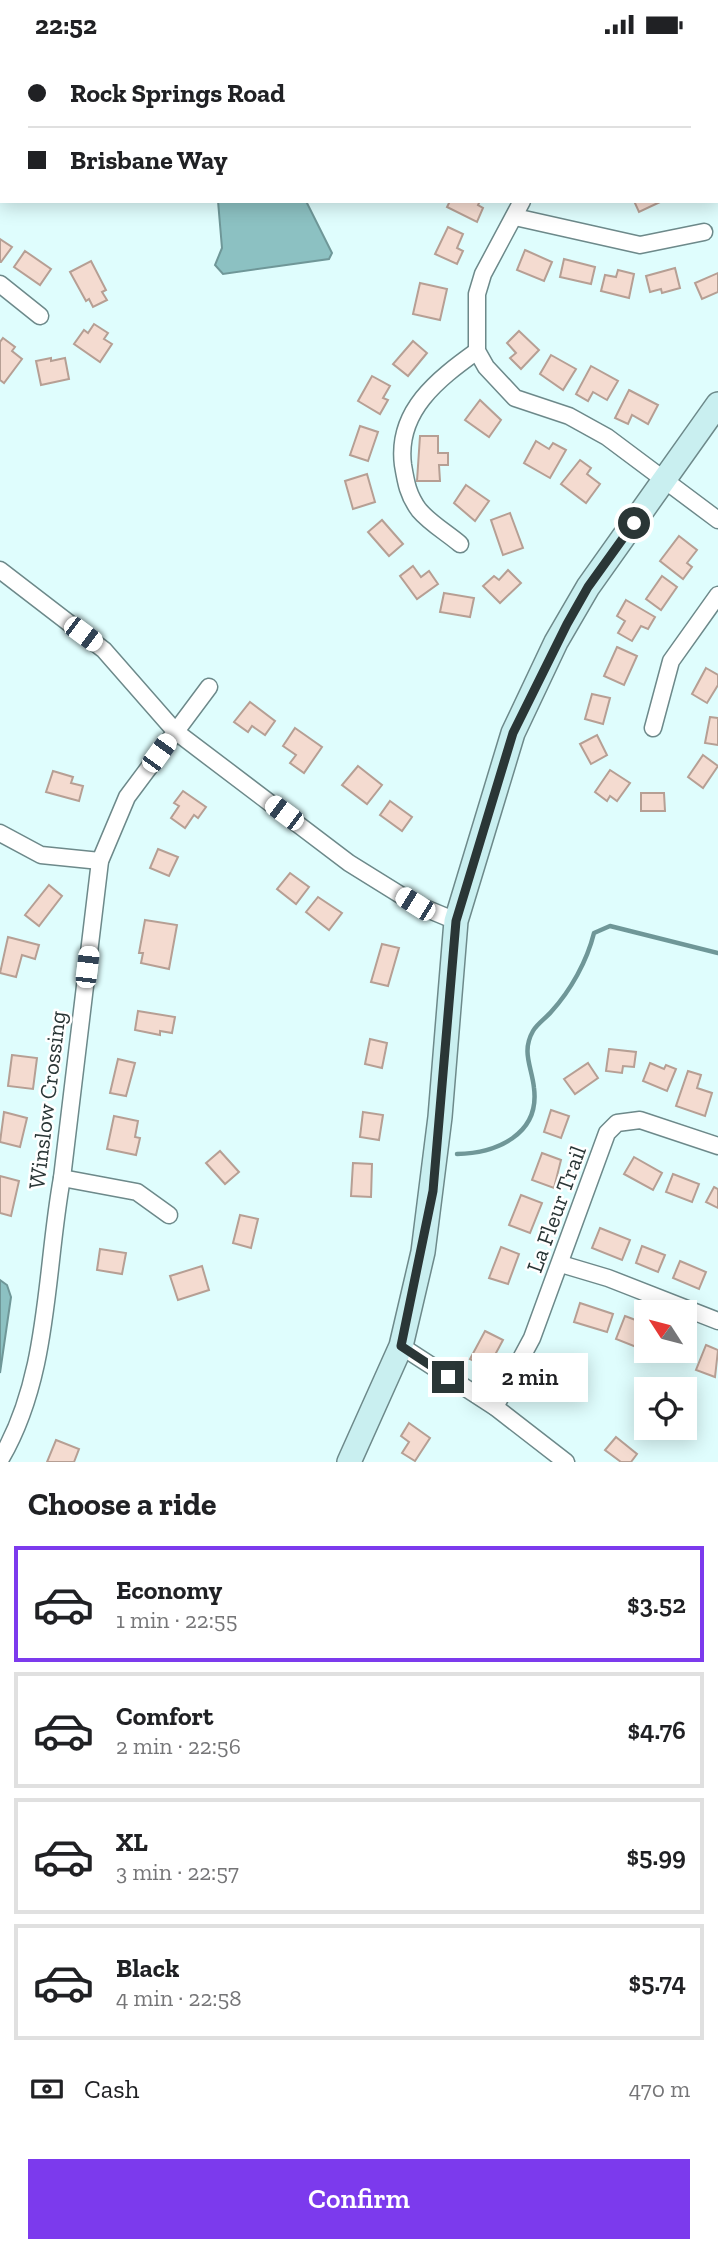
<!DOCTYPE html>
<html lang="en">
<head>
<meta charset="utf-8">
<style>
  body { margin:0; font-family:"Zilla Slab",serif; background:#f6f6f6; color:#202124; height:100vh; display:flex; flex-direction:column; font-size:26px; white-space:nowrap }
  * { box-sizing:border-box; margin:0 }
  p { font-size:23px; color:#757577 }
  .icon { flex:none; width:38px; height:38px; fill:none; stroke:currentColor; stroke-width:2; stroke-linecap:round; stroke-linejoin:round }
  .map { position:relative; height:1413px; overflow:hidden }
  .side { display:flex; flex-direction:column; background:#fff; flex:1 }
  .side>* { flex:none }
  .hud { position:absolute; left:0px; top:0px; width:719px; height:154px; box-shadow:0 4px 18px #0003; display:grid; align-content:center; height:154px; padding:0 28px; background:#fff }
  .needle { width:46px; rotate:306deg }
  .buttons { position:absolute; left:634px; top:1251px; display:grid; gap:14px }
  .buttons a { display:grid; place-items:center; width:63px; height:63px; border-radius:0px; background:#fff; box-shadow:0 4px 18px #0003; font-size:35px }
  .end { position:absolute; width:32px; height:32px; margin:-16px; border:9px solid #2a3636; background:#fff; box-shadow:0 0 0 4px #fff }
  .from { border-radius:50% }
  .bubble { position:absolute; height:49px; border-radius:0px; background:#fff; box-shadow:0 4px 18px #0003; font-size:23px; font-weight:600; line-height:49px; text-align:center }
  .car { position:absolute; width:21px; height:42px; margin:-21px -10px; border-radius:9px; box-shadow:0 0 5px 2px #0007; background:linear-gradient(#fff 24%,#345 0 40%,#fff 0 76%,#345 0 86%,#fff 0) }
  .hud b { display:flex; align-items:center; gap:24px; height:66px; font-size:26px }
  .hud b+b { border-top:2px solid #e0e0e0 }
  .hud i { width:18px; height:18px; background:#202124 }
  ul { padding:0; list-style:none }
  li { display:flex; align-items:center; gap:21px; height:116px; margin:0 14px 10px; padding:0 14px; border:4px solid #e0e0e0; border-radius:0px }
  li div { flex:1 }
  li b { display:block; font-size:26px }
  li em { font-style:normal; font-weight:600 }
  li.current { border-color:#7c3aed }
  li>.icon { width:63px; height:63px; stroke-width:1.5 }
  h2 { padding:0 28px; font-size:32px; line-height:84px }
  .pay { display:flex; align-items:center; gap:18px; height:77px; padding:0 28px; font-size:26px }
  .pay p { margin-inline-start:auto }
  .action { display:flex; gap:14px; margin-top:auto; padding:14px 28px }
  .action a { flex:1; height:80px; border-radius:0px; background:#7c3aed; color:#fff; font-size:28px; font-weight:600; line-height:80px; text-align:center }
  .status { display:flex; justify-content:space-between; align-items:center; height:49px; padding:0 35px; background:#fff; direction:ltr }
  .status svg { height:19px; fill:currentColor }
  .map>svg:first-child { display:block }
</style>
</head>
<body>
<div class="status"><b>22:52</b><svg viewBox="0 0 49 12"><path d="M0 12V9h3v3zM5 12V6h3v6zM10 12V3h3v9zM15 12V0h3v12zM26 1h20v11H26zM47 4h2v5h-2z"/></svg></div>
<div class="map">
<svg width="718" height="1413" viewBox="0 0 718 1413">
  <rect width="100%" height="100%" fill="#dffdfd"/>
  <!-- water -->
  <g fill="#8cc1c2" stroke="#6f9798" stroke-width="2">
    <path d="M218 152H306L332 204 329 210 223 225 215 216 222 199Z"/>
    <path d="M0 1231 7 1236 11 1248 0 1324Z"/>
  </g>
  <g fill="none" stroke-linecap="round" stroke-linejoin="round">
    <!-- stream -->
    <path stroke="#6f9798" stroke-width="4.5" d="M457 1105C496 1104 540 1086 534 1039 532 1018 521 1003 533 982 537 975 546 969 551 963 571 941 587 912 594 884L610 877 718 904"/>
  </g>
  <!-- building -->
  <g fill="#f4dbd0" stroke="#b69f94" stroke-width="2">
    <path d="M450 152H480L478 156 483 159 477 173 447 158Z"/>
    <path d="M634 152H660V153L639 163Z"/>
    <path d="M448 178 463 185 457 199 463 202 457 215 435 205Z"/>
    <path d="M0 190 12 198 1 213H0Z"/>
    <path d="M525 201 552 213 544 232 517 221Z"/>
    <path d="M25 202 51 220 40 236 14 218Z"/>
    <path d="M564 210 595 218 591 235 560 228Z"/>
    <path d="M91 212 106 241 102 243 107 251 93 258 89 250 86 252 70 223Z"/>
    <path d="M675 219 680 239 662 244 661 240 650 243 646 227Z"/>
    <path d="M618 221 634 225 629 249 601 242 605 226 616 228Z"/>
    <path d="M718 224V243L702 250 695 234Z"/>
    <path d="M420 234 447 240 440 271 413 265Z"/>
    <path d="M94 275 108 284 104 290 112 295 100 313 74 295 84 281 88 284Z"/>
    <path d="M519 282 539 301 521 320 510 309 516 304 507 294Z"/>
    <path d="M3 289 15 298 12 302 22 310 4 334 0 331V293Z"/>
    <path d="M413 292 427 304 408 327 393 315Z"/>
    <path d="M551 306 576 320 563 341 540 325Z"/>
    <path d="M51 309V312L65 309 69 330 41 336 36 312Z"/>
    <path d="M591 317 618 332 607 351 593 343 588 352 576 345Z"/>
    <path d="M372 327 390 337 383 349 388 351 380 365 358 352Z"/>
    <path d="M629 341 658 356 648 375 632 366 628 375 615 369Z"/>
    <path d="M480 351 501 371 489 388 465 371Z"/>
    <path d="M360 377 378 383 368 412 350 406Z"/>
    <path d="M420 387H438V404H448V416H439L440 432H417Z"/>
    <path d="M536 392 549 400 553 394 566 401 550 429 524 414Z"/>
    <path d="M580 411 591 419 587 425 600 435 586 454 561 435Z"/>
    <path d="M367 425 375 453 353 460 345 432Z"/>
    <path d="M466 436 489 452 475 472 454 454Z"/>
    <path d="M510 464 523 499 503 506 491 471Z"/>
    <path d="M382 471 403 495 389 507 368 483Z"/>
    <path d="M679 487 697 501 687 514 692 518 683 530 660 512Z"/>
    <path d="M413 517 421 528 429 522 438 535 417 550 400 527Z"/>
    <path d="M508 521 521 534 500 554 483 537 494 527 499 531Z"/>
    <path d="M662 527 677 538 661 561 646 550Z"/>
    <path d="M444 544 474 549 470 568 440 563Z"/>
    <path d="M626 551 655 568 648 580 641 577 632 592 618 584 625 572 617 567Z"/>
    <path d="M617 598 637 607 624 636 604 627Z"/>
    <path d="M706 619 718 626V636L707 654 692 645Z"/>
    <path d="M592 645 610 649 603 675 585 670Z"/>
    <path d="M250 653 275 672 265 686 252 677 248 683 234 673Z"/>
    <path d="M710 668 718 669V696L705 694Z"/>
    <path d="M295 679 322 698 304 724 290 714 296 706 283 697Z"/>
    <path d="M597 686 607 706 591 715 580 695Z"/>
    <path d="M703 706 718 717 703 739 688 728Z"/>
    <path d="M358 717 382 736 367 755 342 736Z"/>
    <path d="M610 721 630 734 617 752 610 747 607 752 595 743Z"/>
    <path d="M53 722 73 728 71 734 83 737 79 752 46 743Z"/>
    <path d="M183 742 206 758 198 769 194 766 185 779 171 769 179 757 174 754Z"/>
    <path d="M641 744H664L665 762H641Z"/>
    <path d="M390 752 412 768 402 782 380 766Z"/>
    <path d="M158 800 178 808 169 827 150 819Z"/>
    <path d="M290 824 309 838 296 855 277 840Z"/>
    <path d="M49 836 62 847 39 877 25 866Z"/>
    <path d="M318 848 342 864 329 881 306 863Z"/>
    <path d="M145 871 177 876 169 920 141 914 143 904H139Z"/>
    <path d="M8 888 39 896 35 910 22 906 16 928 0 924Z"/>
    <path d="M382 895 399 899 388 937 371 933Z"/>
    <path d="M138 962 175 968 172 984 160 982V986L135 981Z"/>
    <path d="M370 990 387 994 382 1019 365 1015Z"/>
    <path d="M609 1000 636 1003 634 1018 623 1017 622 1024 606 1022Z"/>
    <path d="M12 1006 37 1009 33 1040 8 1037Z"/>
    <path d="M118 1010 135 1014 126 1047 110 1044Z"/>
    <path d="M588 1014 598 1029 575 1045 564 1030Z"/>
    <path d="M650 1014 664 1020 666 1016 676 1020 667 1042 643 1032Z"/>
    <path d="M688 1022 701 1026 697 1039 712 1044 705 1067 676 1057Z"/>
    <path d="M551 1061 569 1067 561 1089 544 1083Z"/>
    <path d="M4 1063 27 1069 20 1098 0 1093Z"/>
    <path d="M363 1063 383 1066 379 1091 360 1088Z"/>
    <path d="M114 1067 138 1072 135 1088 140 1089 136 1106 107 1100Z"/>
    <path d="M220 1102 239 1123 225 1135 206 1114Z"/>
    <path d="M542 1104 561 1111 554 1139 532 1131Z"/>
    <path d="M634 1108 662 1124 653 1141 624 1125Z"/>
    <path d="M353 1114 372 1115 371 1148 351 1147Z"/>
    <path d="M673 1125 699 1135 692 1153 666 1143Z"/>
    <path d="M0 1127 19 1132 11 1167 0 1164Z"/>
    <path d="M714 1138 718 1140V1159L706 1153Z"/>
    <path d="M521 1146 542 1154 530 1184 509 1176Z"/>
    <path d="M240 1166 258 1170 251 1199 233 1194Z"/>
    <path d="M600 1179 630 1191 622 1211 592 1199Z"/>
    <path d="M642 1197 665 1206 658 1223 636 1214Z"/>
    <path d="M501 1198 519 1205 508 1235 489 1229Z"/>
    <path d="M100 1200 126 1204 122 1225 97 1221Z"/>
    <path d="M680 1212 706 1223 699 1240 673 1229Z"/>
    <path d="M202 1217 209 1241 178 1251 170 1227Z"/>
    <path d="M580 1254 613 1265 607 1283 574 1273Z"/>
    <path d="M625 1267 646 1275 644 1301 616 1290Z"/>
    <path d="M485 1282 503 1291 488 1319 470 1310Z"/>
    <path d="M684 1295 688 1297 682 1312 655 1302H684Z"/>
    <path d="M706 1296 718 1301 715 1328 696 1321Z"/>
    <path d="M409 1374 430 1389 415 1412 402 1404 409 1393 401 1387Z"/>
    <path d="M616 1388 637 1405 631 1413H621L605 1401Z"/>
    <path d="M56 1391 79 1400 74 1413H47Z"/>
  </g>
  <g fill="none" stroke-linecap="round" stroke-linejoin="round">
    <defs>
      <g id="street">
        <path d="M67 0 70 2"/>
        <path d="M338 0 340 2"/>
        <path d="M662 2 664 0"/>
        <path d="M522 152 483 225 477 245V302L486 318 515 349 569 367 607 388 718 471"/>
        <path d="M515 168 640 196 704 183"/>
        <path d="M0 235 40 267"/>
        <path d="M460 495C447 484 430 474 419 461 408 446 406 434 403 416 396 362 438 330 477 302"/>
        <path d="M0 521 104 601 175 682 349 814 415 855 456 872"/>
        <path d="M653 679 671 612 718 546"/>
        <path d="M0 784 41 806 100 812"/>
        <path d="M62 1129 137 1143 169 1166"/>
        <path d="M561 1215 608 1229 718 1272"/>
        <path d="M401 1297 495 1358 566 1413"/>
        <path d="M495 1358 532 1289 607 1084 617 1074 640 1071 718 1097"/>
        <path d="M0 1411C50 1327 45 1222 62 1129L100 812 127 748 209 638"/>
      </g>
      <path id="secondary" d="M349 1413 401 1297 423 1203 440 1068 456 872 513 684 556 593 588 538 718 355"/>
    </defs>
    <!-- street casing -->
    <use href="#street" stroke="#6d898a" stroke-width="19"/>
    <!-- secondary casing -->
    <use href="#secondary" stroke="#6d898a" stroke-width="26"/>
    <!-- street -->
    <use href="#street" stroke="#fff" stroke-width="16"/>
    <!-- secondary -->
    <use href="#secondary" stroke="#c9eff0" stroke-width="23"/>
  </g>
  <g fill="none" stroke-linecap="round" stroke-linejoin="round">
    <!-- route -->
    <path stroke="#2a3636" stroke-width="9" d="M448 1328 401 1297 433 1142 456 872 513 684 567 575 588 538 634 474"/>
  </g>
  <g text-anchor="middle" stroke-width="5" stroke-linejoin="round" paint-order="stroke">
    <!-- street labels -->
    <g font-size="23" fill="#2a3636" stroke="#fff">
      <text transform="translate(47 1051) rotate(-83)" y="8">Winslow Crossing</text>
      <text transform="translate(556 1160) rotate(-70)" y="8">La Fleur Trail</text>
    </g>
  </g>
</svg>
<div class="buttons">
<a><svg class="needle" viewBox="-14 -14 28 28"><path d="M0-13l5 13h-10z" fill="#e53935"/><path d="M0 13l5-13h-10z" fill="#757577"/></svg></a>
<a><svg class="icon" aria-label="locate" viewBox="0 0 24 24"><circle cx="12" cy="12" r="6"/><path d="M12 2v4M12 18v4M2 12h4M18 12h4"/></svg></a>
</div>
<i class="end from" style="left:634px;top:474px"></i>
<i class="end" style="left:448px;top:1328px"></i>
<div class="bubble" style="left:472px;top:1304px;width:116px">2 min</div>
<i class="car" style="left:83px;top:585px;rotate:127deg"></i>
<i class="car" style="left:159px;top:704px;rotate:36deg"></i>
<i class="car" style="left:284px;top:764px;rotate:307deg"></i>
<i class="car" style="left:415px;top:855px;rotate:302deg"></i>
<i class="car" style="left:87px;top:918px;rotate:7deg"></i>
<div class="hud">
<b><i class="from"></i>Rock Springs Road</b>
<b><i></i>Brisbane Way</b>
</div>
</div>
<section class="side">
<h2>Choose a ride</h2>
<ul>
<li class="current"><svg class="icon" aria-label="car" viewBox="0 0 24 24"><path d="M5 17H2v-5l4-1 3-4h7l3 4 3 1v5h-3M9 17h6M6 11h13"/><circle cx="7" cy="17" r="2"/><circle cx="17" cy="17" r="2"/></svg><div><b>Economy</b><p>1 min · 22:55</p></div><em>$3.52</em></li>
<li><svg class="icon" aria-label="car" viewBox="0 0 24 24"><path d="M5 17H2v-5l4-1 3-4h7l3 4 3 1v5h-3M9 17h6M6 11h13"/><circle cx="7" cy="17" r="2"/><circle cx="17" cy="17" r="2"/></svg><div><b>Comfort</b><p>2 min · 22:56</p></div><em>$4.76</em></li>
<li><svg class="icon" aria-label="car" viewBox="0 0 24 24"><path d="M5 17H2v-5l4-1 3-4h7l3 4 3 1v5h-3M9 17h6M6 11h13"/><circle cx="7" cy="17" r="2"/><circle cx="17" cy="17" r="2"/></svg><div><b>XL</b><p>3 min · 22:57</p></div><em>$5.99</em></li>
<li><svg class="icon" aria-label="car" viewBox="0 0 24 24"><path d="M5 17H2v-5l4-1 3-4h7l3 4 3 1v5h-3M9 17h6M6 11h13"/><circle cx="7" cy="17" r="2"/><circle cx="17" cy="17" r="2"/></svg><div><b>Black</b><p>4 min · 22:58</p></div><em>$5.74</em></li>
</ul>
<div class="pay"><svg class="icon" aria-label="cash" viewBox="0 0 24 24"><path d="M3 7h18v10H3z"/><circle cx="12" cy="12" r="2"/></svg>Cash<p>470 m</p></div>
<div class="action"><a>Confirm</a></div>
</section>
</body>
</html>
